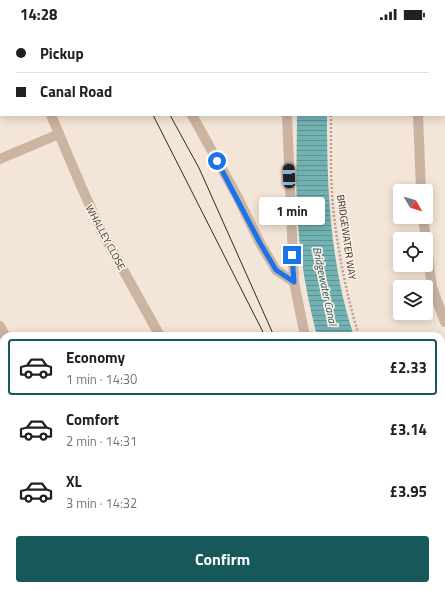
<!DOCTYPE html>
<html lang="en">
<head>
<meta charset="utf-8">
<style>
  body { margin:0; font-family:"Titillium Web",sans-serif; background:#f2f2f2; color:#202124; height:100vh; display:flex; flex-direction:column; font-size:15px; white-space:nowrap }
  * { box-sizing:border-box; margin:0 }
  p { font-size:13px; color:#757577 }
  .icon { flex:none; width:22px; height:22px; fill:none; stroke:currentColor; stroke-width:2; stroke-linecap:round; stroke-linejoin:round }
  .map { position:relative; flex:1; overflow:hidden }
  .side { position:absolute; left:0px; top:304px; width:445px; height:258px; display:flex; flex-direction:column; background:#fff; border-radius:12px 12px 0 0; box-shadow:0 2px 10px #0003 }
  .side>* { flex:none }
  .hud { position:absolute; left:0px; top:0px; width:445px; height:88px; box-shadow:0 2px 10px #0003; display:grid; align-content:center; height:88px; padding:0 16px; background:#fff }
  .needle { width:26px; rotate:128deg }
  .fabs { position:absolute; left:393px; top:156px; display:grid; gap:8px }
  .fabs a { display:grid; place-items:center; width:40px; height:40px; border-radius:4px; background:#fff; box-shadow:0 2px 10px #0003; font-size:20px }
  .end { position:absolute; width:18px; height:18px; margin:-9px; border:5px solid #1a73e8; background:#fff; box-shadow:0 0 0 2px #fff }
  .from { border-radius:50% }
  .bubble { position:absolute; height:28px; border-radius:4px; background:#fff; box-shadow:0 2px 10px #0003; font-size:13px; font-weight:700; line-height:28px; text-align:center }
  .car { position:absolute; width:12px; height:24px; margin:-12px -6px; border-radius:5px; box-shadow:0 0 3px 1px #0007; background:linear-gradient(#222 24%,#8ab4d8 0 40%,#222 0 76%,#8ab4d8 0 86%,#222 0) }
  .hud b { display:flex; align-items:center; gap:14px; height:38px; font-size:15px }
  .hud b+b { border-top:1px solid #e0e0e0 }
  .hud i { width:10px; height:10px; background:#202124 }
  ul { padding:7px 0 0; list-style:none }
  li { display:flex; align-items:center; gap:12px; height:56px; margin:0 8px 6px; padding:0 8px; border:2px solid transparent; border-radius:4px }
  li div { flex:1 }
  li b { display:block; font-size:15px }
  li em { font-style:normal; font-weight:700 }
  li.selected { border-color:#17585b }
  li>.icon { width:36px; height:36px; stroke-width:1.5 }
  .cta { display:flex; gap:8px; margin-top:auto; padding:8px 16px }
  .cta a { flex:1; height:46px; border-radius:4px; background:#17585b; color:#fff; font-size:16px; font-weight:700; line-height:46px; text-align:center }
  .status { display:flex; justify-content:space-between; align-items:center; height:28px; padding:0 20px; background:#fff; direction:ltr }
  .status svg { height:11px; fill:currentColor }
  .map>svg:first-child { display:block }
</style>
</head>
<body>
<div class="status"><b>14:28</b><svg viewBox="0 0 49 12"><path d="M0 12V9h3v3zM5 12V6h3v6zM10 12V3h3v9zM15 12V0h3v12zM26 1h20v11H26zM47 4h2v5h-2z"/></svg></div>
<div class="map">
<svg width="445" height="562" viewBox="0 0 445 562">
  <defs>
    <pattern id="water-rules" width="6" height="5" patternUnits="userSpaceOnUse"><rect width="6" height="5" fill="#73b2b3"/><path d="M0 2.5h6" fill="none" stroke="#5f9191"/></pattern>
  </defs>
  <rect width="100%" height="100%" fill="#f3e5d7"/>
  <!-- water -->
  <g fill="url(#water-rules)">
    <path d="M297 87H327C327 162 330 236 354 308H317L316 304C307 269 301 234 298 198 295 161 297 124 297 87Z"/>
    <path d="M441 526 445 536V562H416L415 558H441Z"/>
  </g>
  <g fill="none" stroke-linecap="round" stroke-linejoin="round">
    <!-- path -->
    <g stroke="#b89e8c" stroke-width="2.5" stroke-dasharray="2 2" stroke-linecap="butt">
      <path d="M331 0V1"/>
      <path d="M331 87C331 121 330 155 334 188 339 229 347 269 359 308"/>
      <path d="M441 510H445"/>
      <path d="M441 515 445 524"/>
      <path d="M302 558 309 562"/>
    </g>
    <!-- minor -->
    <g stroke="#ccb4a2" stroke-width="10">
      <path d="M15 0V1"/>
      <path d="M159 0V1"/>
      <path d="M283 0V1"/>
      <path d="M415 0V1"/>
      <path d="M51 87 81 158 101 202 160 308"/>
      <path d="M192 87 237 168 260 215 276 242 294 254"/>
      <path d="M287 87 294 254 305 308"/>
      <path d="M418 87 421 163"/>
      <path d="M0 131 59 106"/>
      <path d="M423 189 432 259 445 294"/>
      <path d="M0 298 5 308"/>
      <path d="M441 416H445"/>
      <path d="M0 455 4 454"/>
      <path d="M118 558 120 562"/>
      <path d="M398 558 399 562"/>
    </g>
    <!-- tram -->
    <g stroke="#362a25" stroke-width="1">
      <path d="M106 0 107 1"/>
      <path d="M122 0 123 1"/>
      <path d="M153 87 265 308"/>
      <path d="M170 87 199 140 274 308"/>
      <path d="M372 558 373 562"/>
      <path d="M380 558 382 562"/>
    </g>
  </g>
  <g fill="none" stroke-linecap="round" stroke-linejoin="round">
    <!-- route -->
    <path stroke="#1a73e8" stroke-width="5" d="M217 133 260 215 276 242 294 254 292 227"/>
  </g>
  <g text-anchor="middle" stroke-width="3.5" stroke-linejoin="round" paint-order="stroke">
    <!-- street labels -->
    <g font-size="10" fill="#362a25" stroke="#fbefe3">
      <text transform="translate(106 209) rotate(62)" y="4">WHALLEY CLOSE</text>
      <text transform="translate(347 209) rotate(82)" y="4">BRIDGEWATER WAY</text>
    </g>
    <!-- water labels -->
    <g font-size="11" font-style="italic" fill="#17585b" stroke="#fbefe3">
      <text transform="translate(325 258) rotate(78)" y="4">Bridgewater Canal</text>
    </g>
  </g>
</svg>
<div class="fabs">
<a><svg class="needle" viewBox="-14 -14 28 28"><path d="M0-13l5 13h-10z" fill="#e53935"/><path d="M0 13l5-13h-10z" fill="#757577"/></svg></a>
<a><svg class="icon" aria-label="locate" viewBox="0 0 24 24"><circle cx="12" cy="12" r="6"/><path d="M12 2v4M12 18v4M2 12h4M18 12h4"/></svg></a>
<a><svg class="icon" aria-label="layers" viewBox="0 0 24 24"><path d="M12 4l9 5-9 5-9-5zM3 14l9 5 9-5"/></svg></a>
</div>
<i class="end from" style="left:217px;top:133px"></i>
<i class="end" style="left:292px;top:227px"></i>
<div class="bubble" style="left:259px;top:169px;width:66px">1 min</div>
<i class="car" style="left:289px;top:148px;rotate:358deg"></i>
<div class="hud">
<b><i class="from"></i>Pickup</b>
<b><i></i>Canal Road</b>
</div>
<section class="side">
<ul>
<li class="selected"><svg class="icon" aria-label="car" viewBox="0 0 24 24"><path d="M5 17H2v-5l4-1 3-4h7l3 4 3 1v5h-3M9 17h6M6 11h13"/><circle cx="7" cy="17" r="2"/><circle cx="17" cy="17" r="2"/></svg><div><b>Economy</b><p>1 min · 14:30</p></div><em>£2.33</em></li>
<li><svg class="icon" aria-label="car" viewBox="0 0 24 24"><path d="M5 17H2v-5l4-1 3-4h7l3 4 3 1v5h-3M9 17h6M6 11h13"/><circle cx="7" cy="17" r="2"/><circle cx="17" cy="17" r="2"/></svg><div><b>Comfort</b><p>2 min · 14:31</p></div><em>£3.14</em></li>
<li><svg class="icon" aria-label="car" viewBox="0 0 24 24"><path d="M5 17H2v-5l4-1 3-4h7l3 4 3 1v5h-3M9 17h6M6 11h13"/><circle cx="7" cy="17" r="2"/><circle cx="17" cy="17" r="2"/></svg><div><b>XL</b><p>3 min · 14:32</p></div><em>£3.95</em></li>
</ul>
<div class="cta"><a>Confirm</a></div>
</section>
</div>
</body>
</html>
